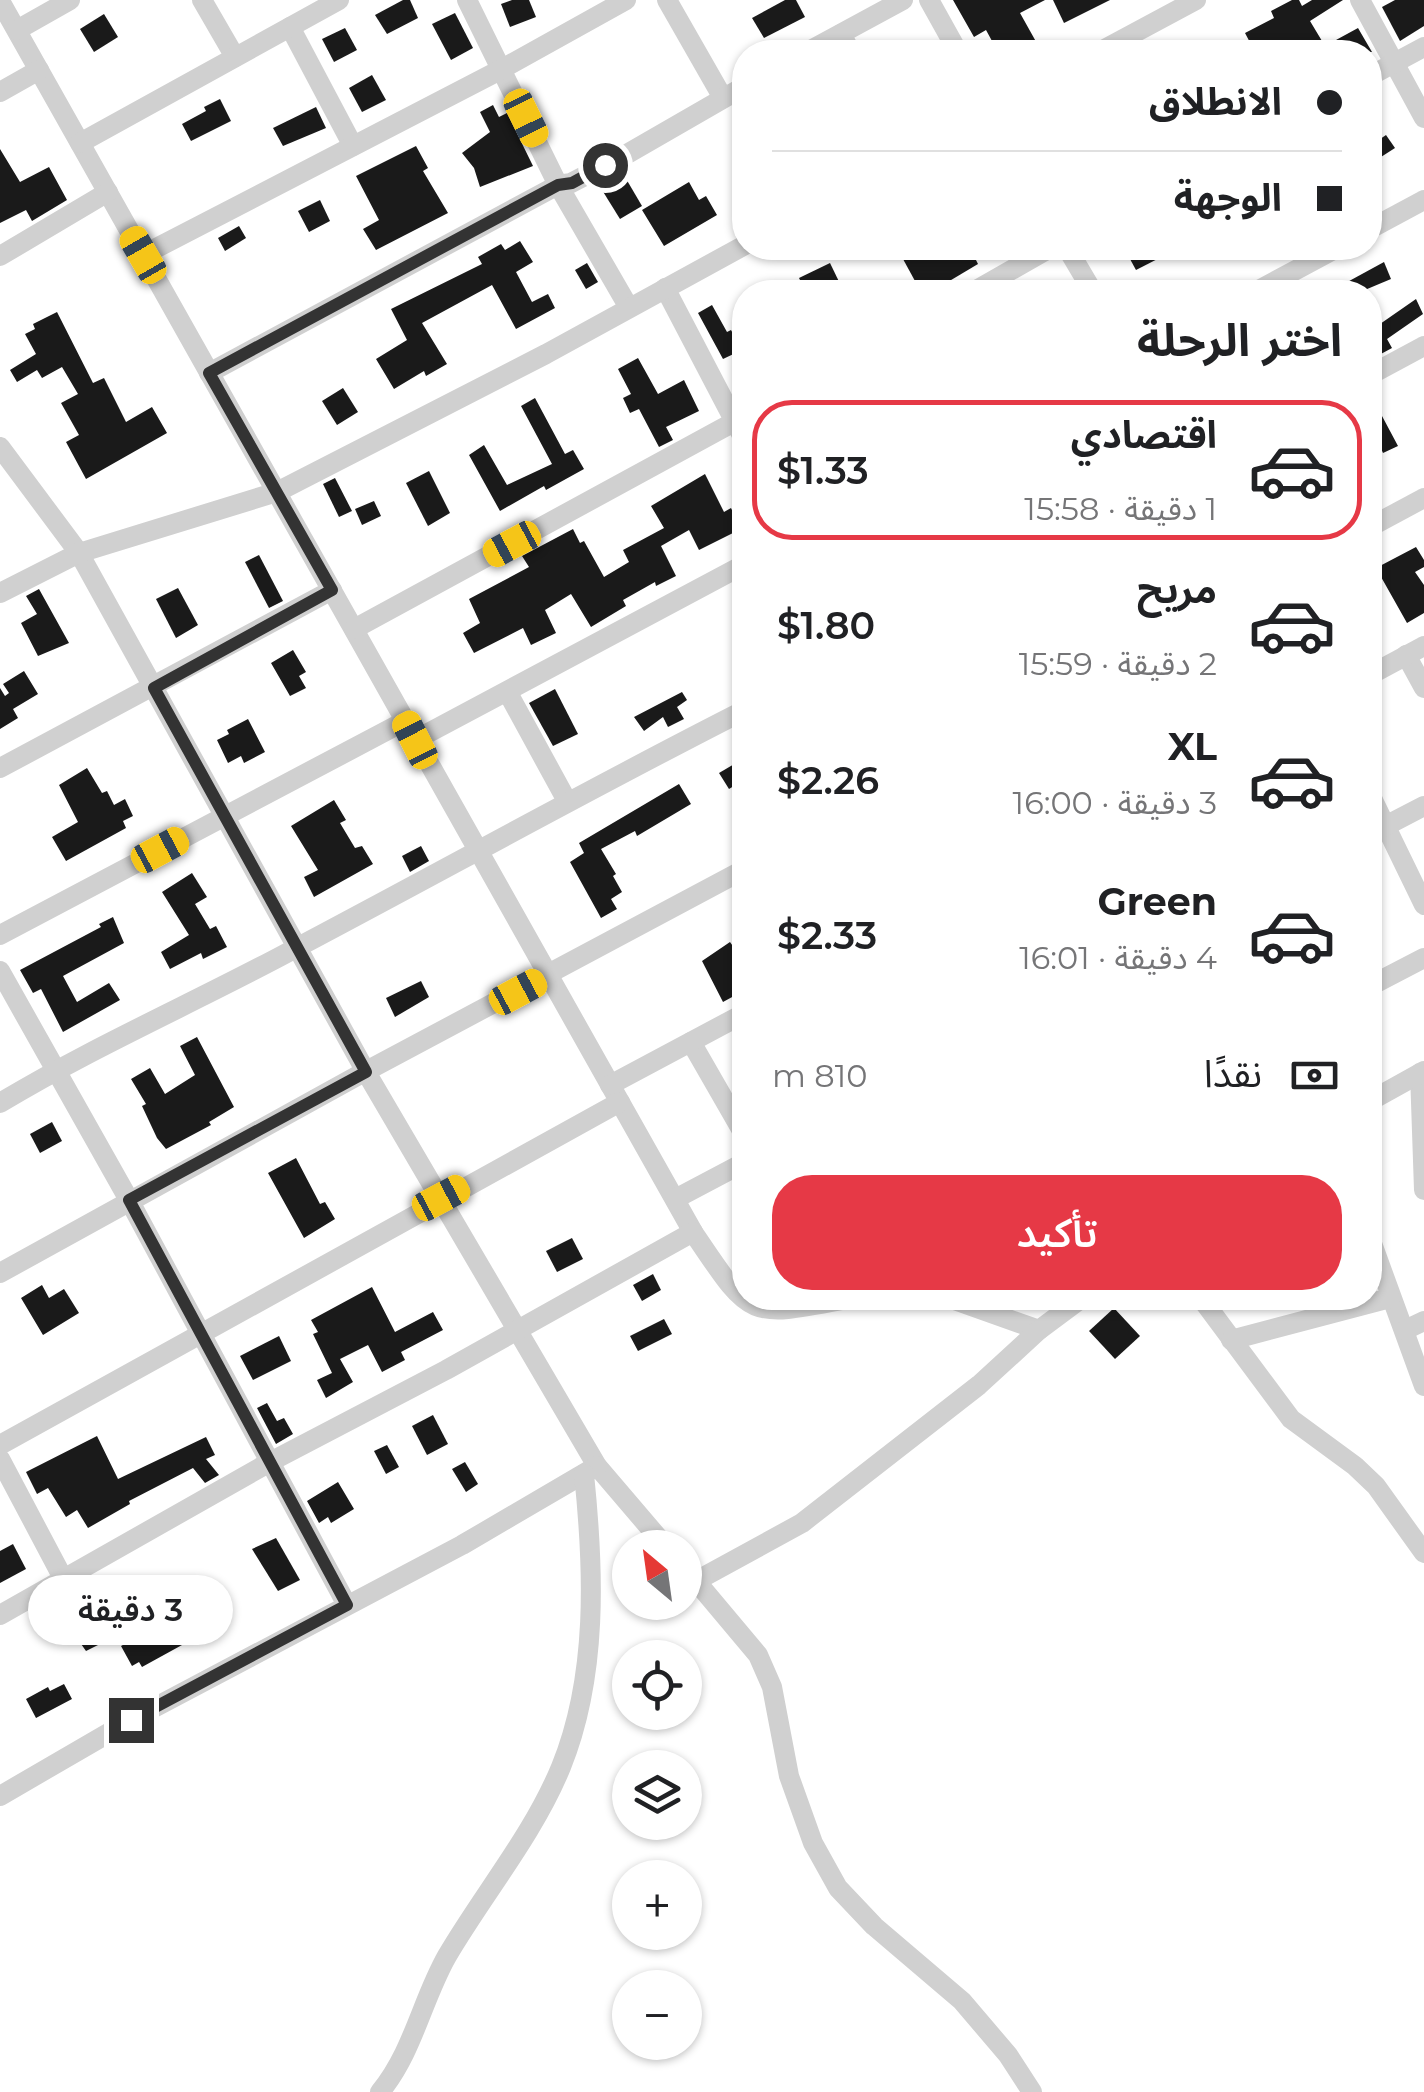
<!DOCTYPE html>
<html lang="ar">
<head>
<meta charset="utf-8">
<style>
  body { margin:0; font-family:Montserrat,"Noto Sans Arabic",sans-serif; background:#f2f2f2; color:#202124; direction:rtl; height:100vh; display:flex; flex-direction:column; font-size:38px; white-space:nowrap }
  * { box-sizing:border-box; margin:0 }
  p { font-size:32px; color:#757577 }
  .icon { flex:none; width:55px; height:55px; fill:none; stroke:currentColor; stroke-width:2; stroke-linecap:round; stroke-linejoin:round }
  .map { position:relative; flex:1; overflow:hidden; direction:ltr }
  .sheet { position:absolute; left:732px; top:280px; width:650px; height:1030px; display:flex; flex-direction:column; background:#fff; border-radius:40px; box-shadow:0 2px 8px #0004; direction:rtl }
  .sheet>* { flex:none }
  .banner { position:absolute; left:732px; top:40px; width:650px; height:220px; border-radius:40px; box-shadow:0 2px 8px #0004; direction:rtl; display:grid; align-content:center; height:220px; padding:0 40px; background:#fff }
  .needle { width:65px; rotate:331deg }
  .controls { position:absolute; left:612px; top:1530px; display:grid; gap:20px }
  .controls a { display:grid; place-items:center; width:90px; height:90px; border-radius:50%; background:#fff; box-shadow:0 2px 8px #0004; font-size:50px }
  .end { position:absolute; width:45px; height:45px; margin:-22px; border:12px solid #333; background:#fff; box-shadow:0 0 0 5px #fff }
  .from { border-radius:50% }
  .bubble { position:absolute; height:70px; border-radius:35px; background:#fff; box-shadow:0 2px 8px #0004; font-size:32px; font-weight:600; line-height:70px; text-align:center; direction:rtl }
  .car { position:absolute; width:30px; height:60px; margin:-30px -15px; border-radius:12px; box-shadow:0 0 8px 2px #0007; background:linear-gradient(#f5c518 24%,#345 0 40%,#f5c518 0 76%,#345 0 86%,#f5c518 0) }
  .banner b { display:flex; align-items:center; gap:35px; height:95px; font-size:38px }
  .banner b+b { border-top:2px solid #e0e0e0 }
  .banner i { width:25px; height:25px; background:#202124 }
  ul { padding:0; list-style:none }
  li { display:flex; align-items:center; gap:30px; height:140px; margin:0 20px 15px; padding:0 20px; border:5px solid transparent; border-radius:40px }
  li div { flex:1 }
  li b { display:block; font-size:38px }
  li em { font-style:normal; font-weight:600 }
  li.active { border-color:#e63946 }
  li>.icon { width:90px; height:90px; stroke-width:1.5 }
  h2 { padding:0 40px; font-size:45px; line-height:120px }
  .pay { display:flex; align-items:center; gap:25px; height:110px; padding:0 40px; font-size:38px }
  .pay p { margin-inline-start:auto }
  .button { display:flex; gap:20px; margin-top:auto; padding:20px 40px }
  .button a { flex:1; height:115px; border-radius:40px; background:#e63946; color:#fff; font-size:40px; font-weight:600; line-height:115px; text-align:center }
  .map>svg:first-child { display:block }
</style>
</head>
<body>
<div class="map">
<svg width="1424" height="2092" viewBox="0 0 1424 2092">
  <rect width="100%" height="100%" fill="#fff"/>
  <!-- building -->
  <g fill="#1a1a1a">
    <path d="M403 0H410L418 18 387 34 375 15Z"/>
    <path d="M512 0H529L536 17 510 27 501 4Z"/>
    <path d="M785 0H796L805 17 764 38 752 18Z"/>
    <path d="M953 0H1045L1020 13 1039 47 1029 52H998L986 30 974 37Z"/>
    <path d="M1053 0H1110L1064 23Z"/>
    <path d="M1292 0H1299L1302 6 1312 0H1343L1310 21 1325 46 1358 28 1372 52H1255L1245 33 1274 18 1271 11Z"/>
    <path d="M1395 0H1424V26L1400 41 1382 7Z"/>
    <path d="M455 13 473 48 451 60 432 24Z"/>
    <path d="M104 14 118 37 94 52 80 29Z"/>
    <path d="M345 28 357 50 334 62 322 39Z"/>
    <path d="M372 75 386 100 362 112 349 88Z"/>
    <path d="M220 99 231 121 191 141 182 124 206 111 204 107Z"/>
    <path d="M493 105 499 117 507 113 533 166 480 187 474 168 462 153 490 132 480 112Z"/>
    <path d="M316 107 326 128 283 146 273 128Z"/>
    <path d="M1386 135 1395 148 1370 164V146Z"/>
    <path d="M416 146 428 168 423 171 448 213 376 250 363 229 379 220 356 176Z"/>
    <path d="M0 149 20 182 49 167 67 200 32 221 26 210 0 223Z"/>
    <path d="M625 177 642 206 620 219 602 190Z"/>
    <path d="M689 182 699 200 706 196 717 215 664 246 642 210Z"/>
    <path d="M320 200 330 221 309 232 298 211Z"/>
    <path d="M239 226 246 238 225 251 218 238Z"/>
    <path d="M520 241 533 262 516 272 532 302 548 294 555 308 516 329 492 285 422 323 447 364 426 376 424 371 394 389 376 359 407 340 391 309 482 264 478 257 501 244 505 250Z"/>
    <path d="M897 248H970L978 264 931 292H921Z"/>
    <path d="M1124 248H1179L1136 270Z"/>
    <path d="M1384 262 1391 279 1360 292H1329Z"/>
    <path d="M587 263 598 282 586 289 575 270Z"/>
    <path d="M830 263 844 292H806L799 278Z"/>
    <path d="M1416 299 1423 314 1387 339 1392 348 1379 355 1370 338V307L1380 324Z"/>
    <path d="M712 305 727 332 731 330 742 350 723 359 698 313Z"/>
    <path d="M57 312 93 383 104 378 126 422 152 407 167 433 86 479 66 442 79 435 61 403 78 394 62 367 42 378 37 370 17 382 10 370 36 354 25 334 35 329 33 324Z"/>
    <path d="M638 358 658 394 684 380 699 411 666 427 673 440 659 447 639 409 630 413 623 398 631 394 618 369Z"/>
    <path d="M343 388 358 412 337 425 322 401Z"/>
    <path d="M535 398 565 454 573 450 584 469 546 490 544 486 500 511 469 455 484 445 507 485 552 464 521 406Z"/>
    <path d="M1382 416 1398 446 1383 453 1378 442 1370 446V423Z"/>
    <path d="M429 471 450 513 428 526 406 483Z"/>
    <path d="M705 474 724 512 731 508 741 529 699 550 689 530 661 546 676 576 656 586 655 582 623 600 626 606 591 627 571 594 545 610 556 633 531 645 523 628 474 653 463 633 480 623 469 599 529 567 522 556 573 529 580 543 584 541 604 577 629 562 623 550 664 528 651 506Z"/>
    <path d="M335 478 352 511 339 517 323 484Z"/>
    <path d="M374 501 381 516 362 525 355 509Z"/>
    <path d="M1416 547 1424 560V567L1415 572 1424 585V613L1407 623 1376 568Z"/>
    <path d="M259 555 283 601 269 608 245 562Z"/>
    <path d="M178 588 198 625 176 638 156 599Z"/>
    <path d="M39 589 69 643 38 656 21 623 37 614 26 596Z"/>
    <path d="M293 650 306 672 299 676 306 688 290 696 271 663Z"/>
    <path d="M24 671 38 694 13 709 18 718 0 729V688L5 696 9 693 3 684Z"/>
    <path d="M555 689 578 734 553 746 529 703Z"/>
    <path d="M682 692 687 700 677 707 684 719 668 727 663 717 644 731 634 717Z"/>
    <path d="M248 719 265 752 244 763 241 756 228 763 217 740 229 734 227 730Z"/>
    <path d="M736 763 745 779 729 789 719 773Z"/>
    <path d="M87 768 102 793 107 791 114 805 125 799 133 816 123 821 126 828 66 861 52 837 78 822 59 785Z"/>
    <path d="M679 784 691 804 637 836 635 831 601 849 616 874 613 876 622 892 611 899 617 909 601 918 570 862 584 853 579 843Z"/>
    <path d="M334 800 346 820 340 823 355 848 362 846 373 864 314 897 304 877 318 870 291 826Z"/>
    <path d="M421 846 429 861 410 872 402 856Z"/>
    <path d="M192 873 207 897 195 904 210 929 216 926 227 947 203 959 201 953 170 969 161 952 189 935 162 892Z"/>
    <path d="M113 917 124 943 63 976 77 1002 109 983 120 1000 63 1032 41 989 33 993 20 970 101 927 99 924Z"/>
    <path d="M730 942 739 955 734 958 745 979V990L723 1002 702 961Z"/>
    <path d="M421 981 429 997 395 1017 386 998Z"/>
    <path d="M197 1037 234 1107 209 1122 211 1125 166 1149 157 1138 142 1106 146 1104 131 1079 150 1068 165 1094 195 1075 180 1046Z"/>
    <path d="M52 1122 62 1141 40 1153 30 1134Z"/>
    <path d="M296 1158 320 1204 325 1202 335 1219 304 1238 268 1173Z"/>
    <path d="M572 1238 583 1259 557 1272 546 1251Z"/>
    <path d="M653 1274 661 1290 642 1301 633 1285Z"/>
    <path d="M42 1285 49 1298 64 1289 79 1313 43 1335 21 1298Z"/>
    <path d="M372 1287 395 1332 433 1312 443 1330 401 1352 405 1360 382 1372 368 1345 340 1359 353 1382 326 1398 317 1380 332 1373 313 1334 318 1332 311 1320Z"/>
    <path d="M1114 1308 1140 1336 1115 1359 1089 1331Z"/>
    <path d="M664 1319 672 1334 638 1351 630 1336Z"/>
    <path d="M279 1336 291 1361 253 1380 240 1356Z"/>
    <path d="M267 1403 277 1421 284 1418 293 1434 276 1444 257 1408Z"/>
    <path d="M433 1415 448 1444 427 1455 412 1426Z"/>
    <path d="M97 1436 118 1479 206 1437 215 1455 206 1459 219 1475 205 1483 193 1468 129 1501 130 1504 88 1528 77 1510 66 1517 48 1488 37 1494 26 1472Z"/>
    <path d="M387 1445 399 1467 386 1474 374 1451Z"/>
    <path d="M465 1462 478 1484 466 1492 452 1469Z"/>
    <path d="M338 1482 354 1509 331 1523 328 1517 319 1523 307 1501Z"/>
    <path d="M276 1538 300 1580 278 1591 252 1549Z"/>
    <path d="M13 1544 26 1569 0 1583V1551Z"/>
    <path d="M183 1601 202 1634 142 1667 139 1662 132 1666 121 1646 156 1627 151 1618Z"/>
    <path d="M86 1602 100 1625 96 1627 104 1642 86 1651 62 1617Z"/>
    <path d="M64 1684 72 1699 36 1718 26 1699 48 1687 50 1691Z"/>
  </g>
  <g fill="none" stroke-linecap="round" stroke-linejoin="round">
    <!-- street -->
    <g stroke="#d0d0d0" stroke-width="20">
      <path d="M202 0 235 57"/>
      <path d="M467 0 558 185 628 306"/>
      <path d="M667 0 723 98"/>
      <path d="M929 0 958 52"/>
      <path d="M1360 0 1424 118"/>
      <path d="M0 1 693 1232C753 1321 747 1318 853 1298"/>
      <path d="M290 27 353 146"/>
      <path d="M17 30 70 0"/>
      <path d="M841 34 851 52"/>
      <path d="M807 52 903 0"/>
      <path d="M1099 52 1196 0"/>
      <path d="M1370 76 1424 47"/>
      <path d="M0 92 39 70"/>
      <path d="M80 143 339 0"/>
      <path d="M1370 229 1424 200"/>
      <path d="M1067 248 1093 292"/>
      <path d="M143 255 502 69 626 0"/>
      <path d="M0 256 108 192"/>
      <path d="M665 288 745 441"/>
      <path d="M973 292 1050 248"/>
      <path d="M1255 292 1337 248"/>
      <path d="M209 373 558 185 571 183 627 154 745 86"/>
      <path d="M1370 375 1424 346"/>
      <path d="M0 447 79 553 366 1072 597 1466 667 1548"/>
      <path d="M1370 527 1424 498"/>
      <path d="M0 593 79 553 277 492 546 354 745 245"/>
      <path d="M354 629 745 416"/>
      <path d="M1406 655 1424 688"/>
      <path d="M1370 675 1424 646"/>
      <path d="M508 693 567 801"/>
      <path d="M415 740 745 564"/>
      <path d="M0 768 332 590"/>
      <path d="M1370 794 1424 905"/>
      <path d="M1370 834 1424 806"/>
      <path d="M0 935 405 721"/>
      <path d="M0 971 129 1200 347 1605"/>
      <path d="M1370 986 1424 958"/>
      <path d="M691 1042 745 1136"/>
      <path d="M1420 1073 1424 1190"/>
      <path d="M610 1085 745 1013"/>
      <path d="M1370 1101 1424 1071"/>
      <path d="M0 1103C91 1048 189 1005 283 955 437 874 589 789 745 710"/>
      <path d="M675 1199 745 1162"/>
      <path d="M1370 1238 1424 1386"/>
      <path d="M0 1273 357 1076 745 869"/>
      <path d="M949 1298 1039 1330"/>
      <path d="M1201 1298 1291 1419 1355 1466 1376 1486 1424 1553"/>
      <path d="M1405 1330 1424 1321"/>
      <path d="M1231 1340 1390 1298"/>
      <path d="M0 1445 620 1102"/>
      <path d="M0 1459 64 1580"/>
      <path d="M685 1568 758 1655 772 1687 789 1776 813 1843 838 1888 874 1926 962 2001 1008 2055 1032 2092"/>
      <path d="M696 1581 802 1523 979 1385 1039 1330 1082 1298"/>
      <path d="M0 1615 270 1462 446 1370 693 1232"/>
      <path d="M0 1796 131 1720 462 1545 597 1466"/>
      <path d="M380 2092C413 2052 422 2000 447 1956 484 1893 533 1835 561 1767 598 1676 594 1570 584 1474"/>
    </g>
  </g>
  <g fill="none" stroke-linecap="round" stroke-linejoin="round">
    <!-- route -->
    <path stroke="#333" stroke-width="12" d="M131 1720 347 1605 129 1200 366 1072 154 688 332 590 209 373 558 185 572 183 605 165"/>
  </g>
</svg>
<div class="controls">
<a><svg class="needle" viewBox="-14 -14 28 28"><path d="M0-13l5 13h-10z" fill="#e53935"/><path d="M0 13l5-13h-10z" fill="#757577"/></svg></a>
<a><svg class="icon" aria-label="locate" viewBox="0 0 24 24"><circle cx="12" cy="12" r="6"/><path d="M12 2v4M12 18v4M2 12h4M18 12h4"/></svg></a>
<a><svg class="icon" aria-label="layers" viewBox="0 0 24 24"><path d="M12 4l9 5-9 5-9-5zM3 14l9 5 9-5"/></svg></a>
<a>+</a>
<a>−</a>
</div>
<i class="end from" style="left:605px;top:165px"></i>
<i class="end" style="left:131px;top:1720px"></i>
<div class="bubble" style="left:28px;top:1575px;width:205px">3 دقيقة</div>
<i class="car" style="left:526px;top:118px;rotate:154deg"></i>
<i class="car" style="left:143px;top:255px;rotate:330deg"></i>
<i class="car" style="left:512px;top:544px;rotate:242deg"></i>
<i class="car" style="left:415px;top:740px;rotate:333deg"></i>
<i class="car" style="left:160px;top:850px;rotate:62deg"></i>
<i class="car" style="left:518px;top:992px;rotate:62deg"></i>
<i class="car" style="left:441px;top:1198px;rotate:62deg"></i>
<div class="banner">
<b><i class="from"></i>الانطلاق</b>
<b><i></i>الوجهة</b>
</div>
<section class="sheet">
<h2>اختر الرحلة</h2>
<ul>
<li class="active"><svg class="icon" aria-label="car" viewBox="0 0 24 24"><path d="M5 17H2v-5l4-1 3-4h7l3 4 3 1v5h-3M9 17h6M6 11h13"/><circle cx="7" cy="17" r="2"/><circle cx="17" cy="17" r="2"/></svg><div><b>اقتصادي</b><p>1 دقيقة · 15:58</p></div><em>$1.33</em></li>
<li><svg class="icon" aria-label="car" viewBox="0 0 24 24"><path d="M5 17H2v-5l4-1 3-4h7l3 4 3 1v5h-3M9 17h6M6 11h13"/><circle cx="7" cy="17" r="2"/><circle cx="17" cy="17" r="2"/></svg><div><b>مريح</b><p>2 دقيقة · 15:59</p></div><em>$1.80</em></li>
<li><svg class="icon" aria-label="car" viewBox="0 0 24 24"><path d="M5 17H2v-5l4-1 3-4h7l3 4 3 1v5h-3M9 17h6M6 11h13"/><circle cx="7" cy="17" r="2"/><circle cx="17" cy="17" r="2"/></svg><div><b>XL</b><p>3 دقيقة · 16:00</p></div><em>$2.26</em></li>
<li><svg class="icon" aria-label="car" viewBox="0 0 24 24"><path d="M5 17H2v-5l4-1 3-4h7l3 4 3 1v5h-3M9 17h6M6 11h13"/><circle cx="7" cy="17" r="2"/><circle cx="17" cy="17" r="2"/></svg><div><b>Green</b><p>4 دقيقة · 16:01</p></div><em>$2.33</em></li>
</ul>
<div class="pay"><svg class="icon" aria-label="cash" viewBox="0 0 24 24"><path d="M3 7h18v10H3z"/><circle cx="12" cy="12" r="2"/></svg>نقدًا<p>810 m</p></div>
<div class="button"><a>تأكيد</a></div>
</section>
</div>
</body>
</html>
